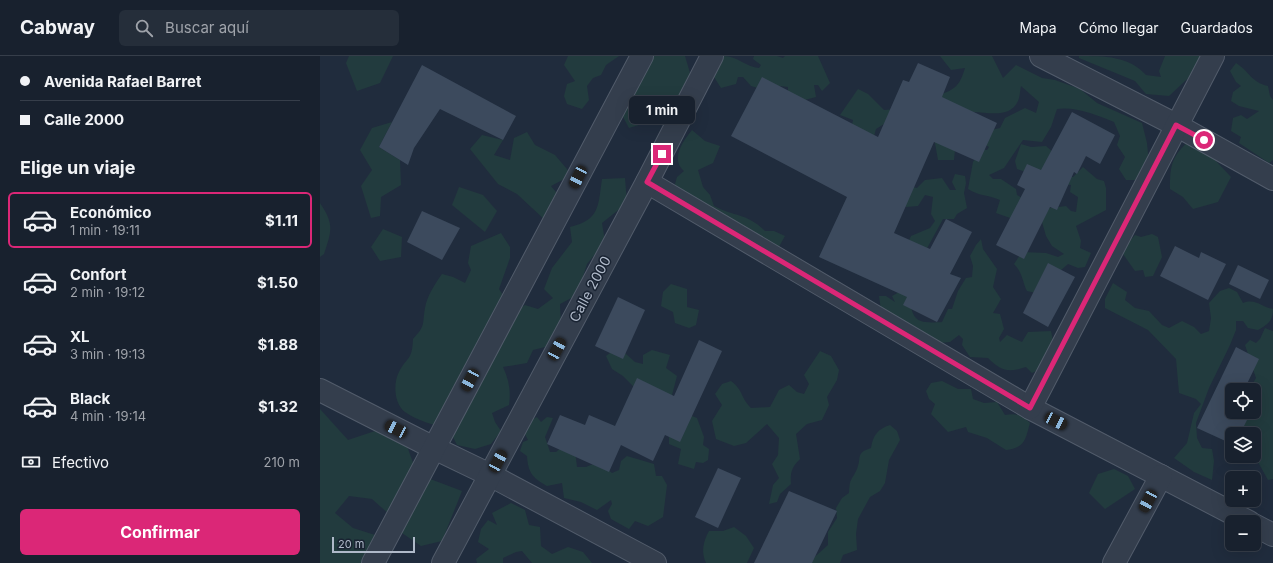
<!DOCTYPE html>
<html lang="es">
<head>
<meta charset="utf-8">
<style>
  body { margin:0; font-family:Inter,sans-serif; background:#252e3a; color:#f1f3f6; height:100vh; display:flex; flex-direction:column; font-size:15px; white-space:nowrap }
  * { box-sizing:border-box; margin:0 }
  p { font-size:13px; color:#9fa3aa }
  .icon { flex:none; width:22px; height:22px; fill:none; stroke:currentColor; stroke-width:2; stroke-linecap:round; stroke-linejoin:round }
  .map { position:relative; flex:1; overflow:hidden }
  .details { display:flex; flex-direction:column; background:#18212e; width:320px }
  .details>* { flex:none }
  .top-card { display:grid; align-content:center; height:88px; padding:0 20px; background:#18212e }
  .buttons { position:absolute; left:905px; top:327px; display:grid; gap:8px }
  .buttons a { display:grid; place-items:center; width:36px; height:36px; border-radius:6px; background:#18212e; box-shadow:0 4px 16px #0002,0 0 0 1px #363e4a; font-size:20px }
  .scale { position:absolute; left:12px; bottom:10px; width:83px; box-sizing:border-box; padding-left:4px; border:2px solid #afb9c9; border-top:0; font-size:11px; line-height:14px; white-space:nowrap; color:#afb9c9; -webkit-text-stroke:3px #192332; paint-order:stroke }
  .end { position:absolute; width:18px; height:18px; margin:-9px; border:5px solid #db2777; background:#fff; box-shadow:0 0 0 2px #fff }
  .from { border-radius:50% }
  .bubble { position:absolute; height:28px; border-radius:6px; background:#18212e; box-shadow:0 4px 16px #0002,0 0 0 1px #363e4a; font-size:13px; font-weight:700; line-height:28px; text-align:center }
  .car { position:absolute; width:12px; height:24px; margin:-12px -6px; border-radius:5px; box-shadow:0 0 3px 1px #0007; background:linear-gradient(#222 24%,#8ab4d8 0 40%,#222 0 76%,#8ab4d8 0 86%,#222 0) }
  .top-card b { display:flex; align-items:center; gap:14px; height:38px; font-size:15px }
  .top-card b+b { border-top:1px solid #363e4a }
  .top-card i { width:10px; height:10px; background:#f1f3f6 }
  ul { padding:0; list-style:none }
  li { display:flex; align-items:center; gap:12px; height:56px; margin:0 8px 6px; padding:0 12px; border:2px solid transparent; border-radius:6px }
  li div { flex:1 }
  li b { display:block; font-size:15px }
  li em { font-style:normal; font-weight:700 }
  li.selected { border-color:#db2777 }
  li>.icon { width:36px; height:36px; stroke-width:1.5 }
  h2 { padding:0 20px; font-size:18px; line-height:48px }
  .pay { display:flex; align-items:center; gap:10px; height:44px; padding:0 20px; font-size:15px }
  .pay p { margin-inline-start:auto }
  .cta { display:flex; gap:8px; margin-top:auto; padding:8px 20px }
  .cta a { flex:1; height:46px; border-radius:6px; background:#db2777; color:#fff; font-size:16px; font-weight:700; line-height:46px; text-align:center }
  header { display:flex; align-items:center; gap:24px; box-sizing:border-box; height:56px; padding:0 20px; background:#18212e; border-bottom:1px solid #363e4a }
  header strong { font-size:19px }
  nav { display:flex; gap:22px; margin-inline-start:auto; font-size:14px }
  .search { width:280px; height:36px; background:#252e3a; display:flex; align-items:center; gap:10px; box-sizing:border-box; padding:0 14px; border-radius:6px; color:#9fa3aa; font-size:15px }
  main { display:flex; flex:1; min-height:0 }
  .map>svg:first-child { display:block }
</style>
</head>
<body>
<header>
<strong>Cabway</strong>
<div class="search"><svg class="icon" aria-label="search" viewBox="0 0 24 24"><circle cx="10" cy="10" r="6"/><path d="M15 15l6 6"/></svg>Buscar aquí</div>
<nav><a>Mapa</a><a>Cómo llegar</a><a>Guardados</a></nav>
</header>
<main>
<section class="details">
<div class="top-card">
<b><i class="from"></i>Avenida Rafael Barret</b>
<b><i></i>Calle 2000</b>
</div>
<h2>Elige un viaje</h2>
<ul>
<li class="selected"><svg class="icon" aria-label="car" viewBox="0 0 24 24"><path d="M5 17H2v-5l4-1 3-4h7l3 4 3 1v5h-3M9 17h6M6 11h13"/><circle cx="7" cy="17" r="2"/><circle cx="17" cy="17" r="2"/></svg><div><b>Económico</b><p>1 min · 19:11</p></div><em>$1.11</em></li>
<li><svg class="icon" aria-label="car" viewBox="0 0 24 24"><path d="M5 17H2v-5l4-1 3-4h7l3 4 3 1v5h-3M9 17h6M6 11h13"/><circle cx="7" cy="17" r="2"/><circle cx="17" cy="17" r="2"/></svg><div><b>Confort</b><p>2 min · 19:12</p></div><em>$1.50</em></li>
<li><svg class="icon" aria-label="car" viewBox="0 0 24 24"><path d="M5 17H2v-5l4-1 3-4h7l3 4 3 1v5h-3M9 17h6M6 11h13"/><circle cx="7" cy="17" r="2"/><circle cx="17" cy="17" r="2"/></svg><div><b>XL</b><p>3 min · 19:13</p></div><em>$1.88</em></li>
<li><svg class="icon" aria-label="car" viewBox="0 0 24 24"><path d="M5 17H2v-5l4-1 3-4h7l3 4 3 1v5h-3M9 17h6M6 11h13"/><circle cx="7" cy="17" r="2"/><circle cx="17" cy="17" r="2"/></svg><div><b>Black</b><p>4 min · 19:14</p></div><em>$1.32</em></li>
</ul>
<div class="pay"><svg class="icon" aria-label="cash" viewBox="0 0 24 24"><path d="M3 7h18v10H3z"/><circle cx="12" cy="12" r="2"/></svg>Efectivo<p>210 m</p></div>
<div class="cta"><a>Confirmar</a></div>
</section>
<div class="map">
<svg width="953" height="507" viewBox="0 0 953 507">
  <rect width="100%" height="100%" fill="#202c3d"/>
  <!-- green -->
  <g fill="#223b3e">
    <path d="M29 0H73L60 27 37 35 26 7Z"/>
    <path d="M248 0H299L286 9 281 19 273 22 267 30 269 44 262 53 247 48 244 40 247 28 255 25 244 9Z"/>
    <path d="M319 0H365L370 17 369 32 358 44H350L322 68 309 72 295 46Z"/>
    <path d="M404 0C417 0 426 11 439 12L441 9 433 3 434 0H457L463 2 465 0H498L510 27 502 35 498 29H494L496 41 477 46 468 38V31L460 30 452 36 431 30 423 21H418L416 28 401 32 394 21Z"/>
    <path d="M620 0H672L683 22 696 9 722 22 735 24 760 33 777 47 822 67 827 87 829 109 821 124H806L799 113 805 101 797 89 800 80 794 66C778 59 754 50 737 53L731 71 722 86 703 84 684 112 669 119 673 123H681L696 133 697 139 704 143 693 163 676 157 680 144C667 138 661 141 648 133L653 106 661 93 667 94 669 91 663 87 667 75 680 72 685 62 705 52 716 57 719 46 701 30C700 34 700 41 698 45 689 64 666 55 650 56L636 84 634 104H618L613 76 615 40C634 34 639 32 645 12L631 14Z"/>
    <path d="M759 0C785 0 809 0 826 19L841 21 839 15 845 0H881L879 12 849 40 826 38 815 25 759 2Z"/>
    <path d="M916 7C930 16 931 26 948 30L950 40 953 44V104L949 107 919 87 921 81 911 75 913 62 921 59 927 63 939 55 919 50 911 45 913 36 921 30 916 26 910 15Z"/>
    <path d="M538 33 548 38 564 54 576 53 564 68 556 73 552 88 531 73 533 64 520 59Z"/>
    <path d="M72 66 59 91 80 104 81 129 61 141 60 160 51 162 41 130 52 114 40 94 52 72Z"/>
    <path d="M372 74 385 85 400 90 393 107 378 114 383 131 390 139 394 150C415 161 427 157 445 175H454L465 180 456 196 353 135 357 121 364 115C350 103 363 85 372 74Z"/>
    <path d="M207 76 215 89 235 99 252 119 231 130 245 147 226 165 197 138 178 128 150 93 162 79 183 84 174 99 190 104 194 82Z"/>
    <path d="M871 83 881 89 911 121 898 146 873 153 863 141 850 133C850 108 852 100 871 83Z"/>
    <path d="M701 88 711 91 726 90 735 98 747 121H753L763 111 777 123 784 125 786 132V154L756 170 761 185 760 192 771 197 765 211 758 212 748 208 731 223 720 238 707 235C702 225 703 217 694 208L702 196 726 197 738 201 744 198 732 190 726 180 722 166 714 159 723 153 746 150 751 155 756 156 758 141 750 136 751 129 737 128 723 113 711 118 697 113 695 105Z"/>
    <path d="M635 118 645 120 646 127 644 137 647 152 637 158 634 163H623L605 196 585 193 591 180 610 172 615 165 611 158 613 141 605 139 598 150 586 151 578 149 584 129 597 132 605 124 622 122 630 134H636L632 126Z"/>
    <path d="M305 122 307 147 282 167 285 186 267 208 257 239 240 248 241 271 233 289 213 294 207 307 183 311C189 324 191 335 189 349L172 357 175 366 181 375 171 388 155 393 137 389 129 373C114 369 98 365 85 356 74 348 73 327 79 316 87 300 92 306 93 283 106 269 102 269 105 252 107 240 115 228 122 218L133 221 145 227 151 214 148 207 151 190 181 177 190 191V202L179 233 194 256 205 249 218 253 233 242 224 233 232 212 252 186 250 171C280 164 278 150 282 123Z"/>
    <path d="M139 131 163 139 177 155 165 176 132 149Z"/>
    <path d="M0 147C14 168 12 174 4 198L0 201Z"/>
    <path d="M63 173 82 181 81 201 60 205 51 191Z"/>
    <path d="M832 178 838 181 842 201 833 220 825 221 823 214 815 215 803 198 807 188 815 179 821 181Z"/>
    <path d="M661 183 663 193 677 213 673 231 681 243 673 257 680 258 684 273 679 282 680 286 687 279 702 286 708 276 731 275 735 295 728 310 712 317 706 311C688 317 681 315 668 302L650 301 642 289 643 283 639 279 630 286 620 287 596 271 574 265 561 254 559 240H566L575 246 572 240 583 234 588 237C593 264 594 268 622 266L628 253H632L638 235 646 222 652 221 653 210 650 200 656 189Z"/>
    <path d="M793 227 807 236 805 244 815 252 829 255 842 269 849 272 862 265 874 271 881 278 889 275 891 262 889 247 900 235 909 232 917 236 923 247C936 242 941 251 953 253 953 265 948 268 938 274L928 272 923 265H916V274L910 289 889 332 876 367 877 382 882 392 892 393 894 405 892 424 874 416 854 402 867 387 874 357 881 348 876 343 859 337 856 303 828 274 785 252V243Z"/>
    <path d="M351 228 367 233V251L379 254 376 269 369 272 355 267 353 256 341 250 343 236Z"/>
    <path d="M945 272 953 275V423L948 424 938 406 930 400H934V378H917L923 356H934V334H929L936 322 925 289 930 284 936 287 940 283Z"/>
    <path d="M298 291 315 306 323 308V299L332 294 350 299 346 312 357 320 352 339 340 346 319 336 303 320 292 313 286 300Z"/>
    <path d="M500 295 511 300 519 314 517 324 507 341 509 349 502 364 487 368 476 378 480 403C472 411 470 416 471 428L460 438 457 446 449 448 453 429 459 422 452 408 458 399 459 382 447 368 426 387 414 390 396 383 392 365 402 349 395 338 402 328 411 325C424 335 420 341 431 352L450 351 459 334 469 329 477 336 484 338 489 328 484 319Z"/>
    <path d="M622 325 638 333H651L653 343 664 347 677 346 685 359C697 357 702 359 710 367 705 384 706 391 686 394L667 382 648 376 646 371 628 376 611 358 615 348 609 343 606 335 611 327Z"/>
    <path d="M0 353 28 384 61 373 86 387 97 418 142 435 122 485 101 490 82 477 70 459 52 443 29 440 15 457 33 472 55 479 49 499 51 507H0Z"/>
    <path d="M362 356 377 362 384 381 383 389 389 393 388 404 383 407 376 406 374 413 358 408 361 393 349 388V367Z"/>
    <path d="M217 361 221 366 227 361 233 362 225 381 230 396H236L243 390 255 394 257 411H266L278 406 292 417 299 414 301 405 307 400 334 408 336 420H342L347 429 343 461 328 470 315 465 309 473 291 463 288 455 292 448 291 444 277 454 261 446 244 442 242 427 227 430C213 422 208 417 207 400L200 395 203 386 208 384 203 374 209 365Z"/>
    <path d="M570 369 577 375 580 384 569 404 565 427 560 435 550 441 538 463 536 478 537 494 523 499 520 507H488L508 489V476L517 462 516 452 522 442 529 437C530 421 531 426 537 413 542 402 535 397 551 392 553 379 558 373 570 369Z"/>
    <path d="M794 413 808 420 815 433 785 453 769 437 778 418Z"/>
    <path d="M191 447 205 454 209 469 220 471 221 490 232 498 248 491 263 496 272 507H212L202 495 196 496 183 502V507H157L156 503 169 493 158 486 161 473 168 464 177 469 172 457Z"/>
    <path d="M414 471 426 480 434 492 427 507H386C381 496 383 486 389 475H403Z"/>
  </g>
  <!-- building -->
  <g fill="#3c4a5d">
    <path d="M598 7 630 21 622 41 677 67 659 106 614 86 574 177 610 193 626 163 652 176 630 218 641 222 617 266 583 249 587 241 499 201 527 141 411 80 442 21 558 81 583 24 589 26Z"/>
    <path d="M102 9 196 60 183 84 120 53 94 92 88 109 59 91Z"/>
    <path d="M752 56 795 79 780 108 766 100 757 118 754 116 737 154 730 151 704 203 676 189 705 133 697 129 707 108 721 114Z"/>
    <path d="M102 155 140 172 122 204 87 186Z"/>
    <path d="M855 190 879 202 881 196 906 208 888 244 840 220Z"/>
    <path d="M728 207 755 221 728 271 703 257Z"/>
    <path d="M918 209 949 224 940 243 909 228Z"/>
    <path d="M298 241 325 254 303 303 275 290Z"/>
    <path d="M379 284 402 295 360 386 345 379 333 405 301 389 289 416 227 388 240 359 265 369 269 359 295 370 317 322 354 340Z"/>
    <path d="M916 291 939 303 924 334H912V356H931L920 378H912V388L877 372Z"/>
    <path d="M398 412 421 422 398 472 375 461Z"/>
    <path d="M469 435 517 455 492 507H434Z"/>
  </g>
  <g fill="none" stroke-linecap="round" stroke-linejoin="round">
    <defs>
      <g id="minor">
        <path d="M721 0 856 69 953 123"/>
        <path d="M327 126 710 352 929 466"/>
        <path d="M0 334 114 392 170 419 335 507"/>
        <path d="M710 352 893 0"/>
        <path d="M934 469 953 479"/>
        <path d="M794 507 841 420"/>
      </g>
      <g id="tertiary">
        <path d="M53 507 322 0"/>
        <path d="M123 507 327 126 392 0"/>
      </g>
    </defs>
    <!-- minor casing -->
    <use href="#minor" stroke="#525c6b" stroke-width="24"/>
    <!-- tertiary casing -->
    <use href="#tertiary" stroke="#525c6b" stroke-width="24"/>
    <!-- minor -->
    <use href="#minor" stroke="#343e4d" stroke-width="22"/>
    <!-- tertiary -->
    <use href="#tertiary" stroke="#343e4d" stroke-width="22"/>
  </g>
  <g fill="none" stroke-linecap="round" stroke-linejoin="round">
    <!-- route -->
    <path stroke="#db2777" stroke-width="5" d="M342 98 327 126 710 352 856 69 884 84"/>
  </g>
  <g text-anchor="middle" stroke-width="3" stroke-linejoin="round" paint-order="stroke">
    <!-- street labels -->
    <g font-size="14" fill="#afb9c9" stroke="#192332">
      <text transform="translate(270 233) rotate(-62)" y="5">Calle 2000</text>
    </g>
  </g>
</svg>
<div class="buttons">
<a><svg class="icon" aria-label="locate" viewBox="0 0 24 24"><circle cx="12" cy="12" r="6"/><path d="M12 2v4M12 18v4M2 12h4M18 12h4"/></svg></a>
<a><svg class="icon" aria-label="layers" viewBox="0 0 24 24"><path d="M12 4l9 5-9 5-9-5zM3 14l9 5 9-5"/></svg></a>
<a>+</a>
<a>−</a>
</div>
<div class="scale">20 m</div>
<i class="end from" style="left:884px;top:84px"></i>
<i class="end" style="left:342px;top:98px"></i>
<div class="bubble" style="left:309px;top:40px;width:66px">1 min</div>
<i class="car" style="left:258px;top:121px;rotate:207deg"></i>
<i class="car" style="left:237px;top:293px;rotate:28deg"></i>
<i class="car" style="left:150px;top:324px;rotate:208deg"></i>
<i class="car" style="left:736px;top:365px;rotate:117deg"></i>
<i class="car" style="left:76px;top:373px;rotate:297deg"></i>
<i class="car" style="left:178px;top:405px;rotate:28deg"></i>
<i class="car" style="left:828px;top:445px;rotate:208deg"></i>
</div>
</main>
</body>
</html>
